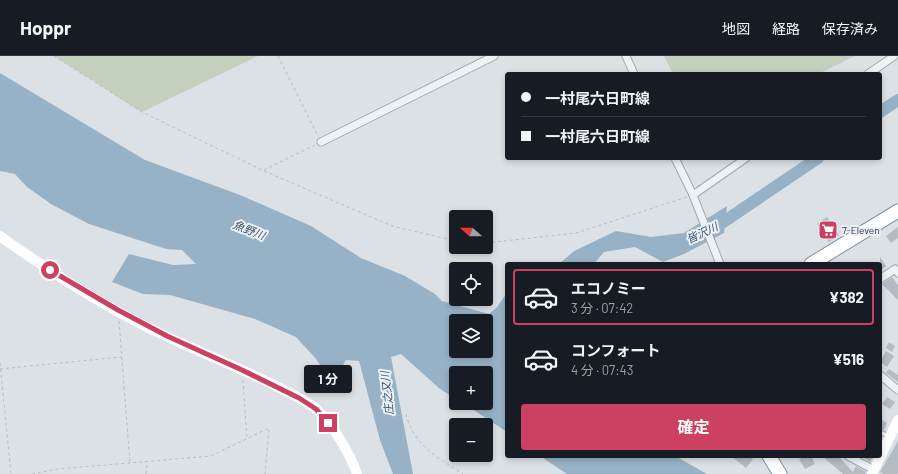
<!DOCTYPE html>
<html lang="ja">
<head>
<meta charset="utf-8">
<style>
  body { margin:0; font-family:Barlow,"Noto Sans JP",sans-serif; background:#242831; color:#f1f3f6; height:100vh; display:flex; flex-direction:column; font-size:15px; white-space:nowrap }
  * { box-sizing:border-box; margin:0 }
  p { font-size:13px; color:#9ea1a6 }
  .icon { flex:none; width:22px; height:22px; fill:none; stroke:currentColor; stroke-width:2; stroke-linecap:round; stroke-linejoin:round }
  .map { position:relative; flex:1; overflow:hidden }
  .panel { position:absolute; left:505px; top:206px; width:377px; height:196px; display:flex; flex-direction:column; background:#171b24; border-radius:4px; box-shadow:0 2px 6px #0003 }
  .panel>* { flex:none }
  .top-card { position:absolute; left:505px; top:16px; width:377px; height:88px; border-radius:4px; box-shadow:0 2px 6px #0003; display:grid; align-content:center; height:88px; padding:0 16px; background:#171b24 }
  .needle { width:26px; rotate:291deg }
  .buttons { position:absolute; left:449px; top:154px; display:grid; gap:8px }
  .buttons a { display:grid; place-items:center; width:44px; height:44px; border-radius:4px; background:#171b24; box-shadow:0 2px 6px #0003; font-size:20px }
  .end { position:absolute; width:18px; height:18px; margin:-9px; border:5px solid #cc4162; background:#fff; box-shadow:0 0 0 2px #fff }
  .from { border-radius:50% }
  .bubble { position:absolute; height:28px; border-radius:4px; background:#171b24; box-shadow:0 2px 6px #0003; font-size:13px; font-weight:700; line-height:28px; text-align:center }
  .top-card b { display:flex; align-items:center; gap:14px; height:38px; font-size:15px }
  .top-card b+b { border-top:1px solid #363941 }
  .top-card i { width:10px; height:10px; background:#f1f3f6 }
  ul { padding:7px 0 0; list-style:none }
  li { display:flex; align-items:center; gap:12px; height:56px; margin:0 8px 6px; padding:0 8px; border:2px solid transparent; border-radius:4px }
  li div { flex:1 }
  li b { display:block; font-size:15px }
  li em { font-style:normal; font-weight:700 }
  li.current { border-color:#cc4162 }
  li>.icon { width:36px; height:36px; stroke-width:1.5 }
  .primary-button { display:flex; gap:8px; margin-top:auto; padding:8px 16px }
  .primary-button a { flex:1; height:46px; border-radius:4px; background:#cc4162; color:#fff; font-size:16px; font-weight:700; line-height:46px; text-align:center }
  header { display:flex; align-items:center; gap:24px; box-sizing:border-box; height:56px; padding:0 20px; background:#171b24; border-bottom:1px solid #363941 }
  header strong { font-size:19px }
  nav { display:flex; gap:22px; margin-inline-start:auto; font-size:14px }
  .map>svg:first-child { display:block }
</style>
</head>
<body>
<header>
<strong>Hoppr</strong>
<nav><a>地図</a><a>経路</a><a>保存済み</a></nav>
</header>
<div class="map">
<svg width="898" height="418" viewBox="0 0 898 418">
  <rect width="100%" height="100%" fill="#dce1e6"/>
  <!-- green -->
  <g fill="#c4d0be">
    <path d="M54 0H258L142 56Z"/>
    <path d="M664 0H855L818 18H673Z"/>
  </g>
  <!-- water -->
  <g fill="#97b2c7" fill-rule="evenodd">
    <path d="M0 17 145 104 240 139 311 170 361 202 405 220 435 238 442 245 489 258 497 251 507 237V376L463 347H486V317H456V343L440 333 401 298 391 301 413 418H393L380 384 359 305 346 304 332 327 316 303 296 281 255 263 170 239 143 238 112 226 129 198 173 209 196 208 182 194 166 193 89 168 51 148 27 131 15 118 0 115ZM456 265H486V295H456Z"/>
    <path d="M727 150 724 177 684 198 663 206 635 191 604 196 594 208H559L574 195 616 175 651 181 684 177Z"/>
    <path d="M540 400H675L707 418H567Z"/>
  </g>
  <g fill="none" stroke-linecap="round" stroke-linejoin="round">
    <!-- river -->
    <g stroke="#97b2c7" stroke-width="12">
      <path d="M880 56 898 44"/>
      <path d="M713 173 818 102"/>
    </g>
  </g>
  <!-- building -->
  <g fill="#b4bbc3">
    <path d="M827 161 839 179 829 186 817 168Z"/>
    <path d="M898 171V182L891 187 886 180Z"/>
    <path d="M880 201 886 210 880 215Z"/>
    <path d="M892 221 898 229V244L882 228Z"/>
    <path d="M889 286 895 290 892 296 886 292Z"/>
    <path d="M886 295 894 300 887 311 880 306Z"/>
    <path d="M889 313 898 319V326L886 317Z"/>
    <path d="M887 341 895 346 890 353 882 348Z"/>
    <path d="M880 363 887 367 884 374 880 373Z"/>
    <path d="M898 385V418H884L880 416Z"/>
    <path d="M731 400H749L753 403 746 412Z"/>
    <path d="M805 400H811L815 408 805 413 799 403Z"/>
    <path d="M822 400H838L853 416 856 410 866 416 865 418H843Z"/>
    <path d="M861 400H873L870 406Z"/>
  </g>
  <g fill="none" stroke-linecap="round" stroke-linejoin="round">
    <defs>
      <path id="lane" d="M880 376 888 380"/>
      <g id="street">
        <path d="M626 0 634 18"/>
        <path d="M868 18 894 0"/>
        <path d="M321 86 494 0"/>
        <path d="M675 102 693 139 720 208"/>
        <path d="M693 139 746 102"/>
        <path d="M880 223 895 213 898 217"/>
        <path d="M880 319 898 334"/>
        <path d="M848 400 874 414"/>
      </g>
      <g id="highway">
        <path d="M811 208 898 155"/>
        <path d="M769 400 780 418"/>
      </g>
    </defs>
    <!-- lane casing -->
    <use href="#lane" stroke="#a2a8b0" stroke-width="5.5"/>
    <!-- street casing -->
    <use href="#street" stroke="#a2a8b0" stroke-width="9"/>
    <!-- highway casing -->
    <use href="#highway" stroke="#84909d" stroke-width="15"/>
    <!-- path -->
    <g stroke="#b7bcc1" stroke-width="1" stroke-dasharray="3 3" stroke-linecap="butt">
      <path d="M54 0 142 56 264 115 392 170 456 185"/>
      <path d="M278 0 318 80"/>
      <path d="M264 114 315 89"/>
      <path d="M486 187 576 177 687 141"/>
      <path d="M119 265 130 407"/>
      <path d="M0 307 11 418"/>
      <path d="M0 313 121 301"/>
      <path d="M243 324 247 383"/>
      <path d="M406 358C414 390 437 401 463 418"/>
      <path d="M32 418 58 413 211 400 269 372 265 418"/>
      <path d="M146 418 147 407"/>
    </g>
    <!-- lane -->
    <use href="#lane" stroke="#eff2f5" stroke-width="3.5"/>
    <!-- street -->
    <use href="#street" stroke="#eff2f5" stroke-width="7"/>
    <!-- secondary -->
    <g stroke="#fff" stroke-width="10">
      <path d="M0 180C53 218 109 254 168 281 202 297 237 311 270 327 285 335 302 342 315 352 330 364 351 399 357 418"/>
      <path d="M872 418 898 364"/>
    </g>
    <!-- highway -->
    <use href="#highway" stroke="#fff" stroke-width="13"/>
  </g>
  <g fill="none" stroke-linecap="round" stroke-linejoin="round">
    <!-- route -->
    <path stroke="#cc4162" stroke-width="5" d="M50 214 118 254 167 280 242 314 299 342 316 353 328 367"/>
  </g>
  <!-- icons -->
  <defs>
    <symbol id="supermarket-square" viewBox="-11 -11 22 22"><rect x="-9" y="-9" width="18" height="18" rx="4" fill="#cc4162" stroke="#ecf0f4"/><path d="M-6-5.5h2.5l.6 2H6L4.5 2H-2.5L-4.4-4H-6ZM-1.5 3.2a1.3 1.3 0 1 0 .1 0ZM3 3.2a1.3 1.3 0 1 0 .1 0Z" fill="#fff"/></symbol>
  </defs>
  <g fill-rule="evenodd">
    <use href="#supermarket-square" x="817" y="163" width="22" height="22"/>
  </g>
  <g text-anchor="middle" stroke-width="4" stroke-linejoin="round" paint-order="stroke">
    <!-- poi labels -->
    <g font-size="10" fill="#26303d" stroke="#ecf0f4" text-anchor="start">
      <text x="842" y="178">7-Eleven</text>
    </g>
    <!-- water labels -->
    <g font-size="11" font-style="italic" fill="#315370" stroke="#ecf0f4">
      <text transform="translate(249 174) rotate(21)" y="4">魚野川</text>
      <text transform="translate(702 177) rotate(-25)" y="4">皆沢川</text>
      <text transform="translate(387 337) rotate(-96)" y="4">庄之又川</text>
    </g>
  </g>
</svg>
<div class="buttons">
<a><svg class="needle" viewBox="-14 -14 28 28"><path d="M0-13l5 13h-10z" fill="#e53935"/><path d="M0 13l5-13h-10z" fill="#9ea1a6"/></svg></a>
<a><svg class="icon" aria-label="locate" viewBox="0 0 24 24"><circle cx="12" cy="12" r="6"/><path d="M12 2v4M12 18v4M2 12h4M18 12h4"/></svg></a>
<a><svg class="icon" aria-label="layers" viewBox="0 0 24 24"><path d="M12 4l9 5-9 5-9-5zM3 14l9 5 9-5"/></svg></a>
<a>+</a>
<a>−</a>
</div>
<i class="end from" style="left:50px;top:214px"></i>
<i class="end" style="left:328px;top:367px"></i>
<div class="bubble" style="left:304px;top:309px;width:48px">1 分</div>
<div class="top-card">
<b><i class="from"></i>一村尾六日町線</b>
<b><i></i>一村尾六日町線</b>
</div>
<section class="panel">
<ul>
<li class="current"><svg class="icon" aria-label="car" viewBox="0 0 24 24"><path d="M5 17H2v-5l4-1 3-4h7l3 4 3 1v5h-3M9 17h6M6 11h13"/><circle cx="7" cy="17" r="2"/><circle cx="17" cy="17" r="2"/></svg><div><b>エコノミー</b><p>3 分 · 07:42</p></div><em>¥382</em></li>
<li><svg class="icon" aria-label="car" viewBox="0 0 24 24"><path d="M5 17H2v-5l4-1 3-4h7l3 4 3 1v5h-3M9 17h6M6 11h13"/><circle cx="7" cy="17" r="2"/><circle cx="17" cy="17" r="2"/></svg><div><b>コンフォート</b><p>4 分 · 07:43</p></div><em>¥516</em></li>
</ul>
<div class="primary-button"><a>確定</a></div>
</section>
</div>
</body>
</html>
